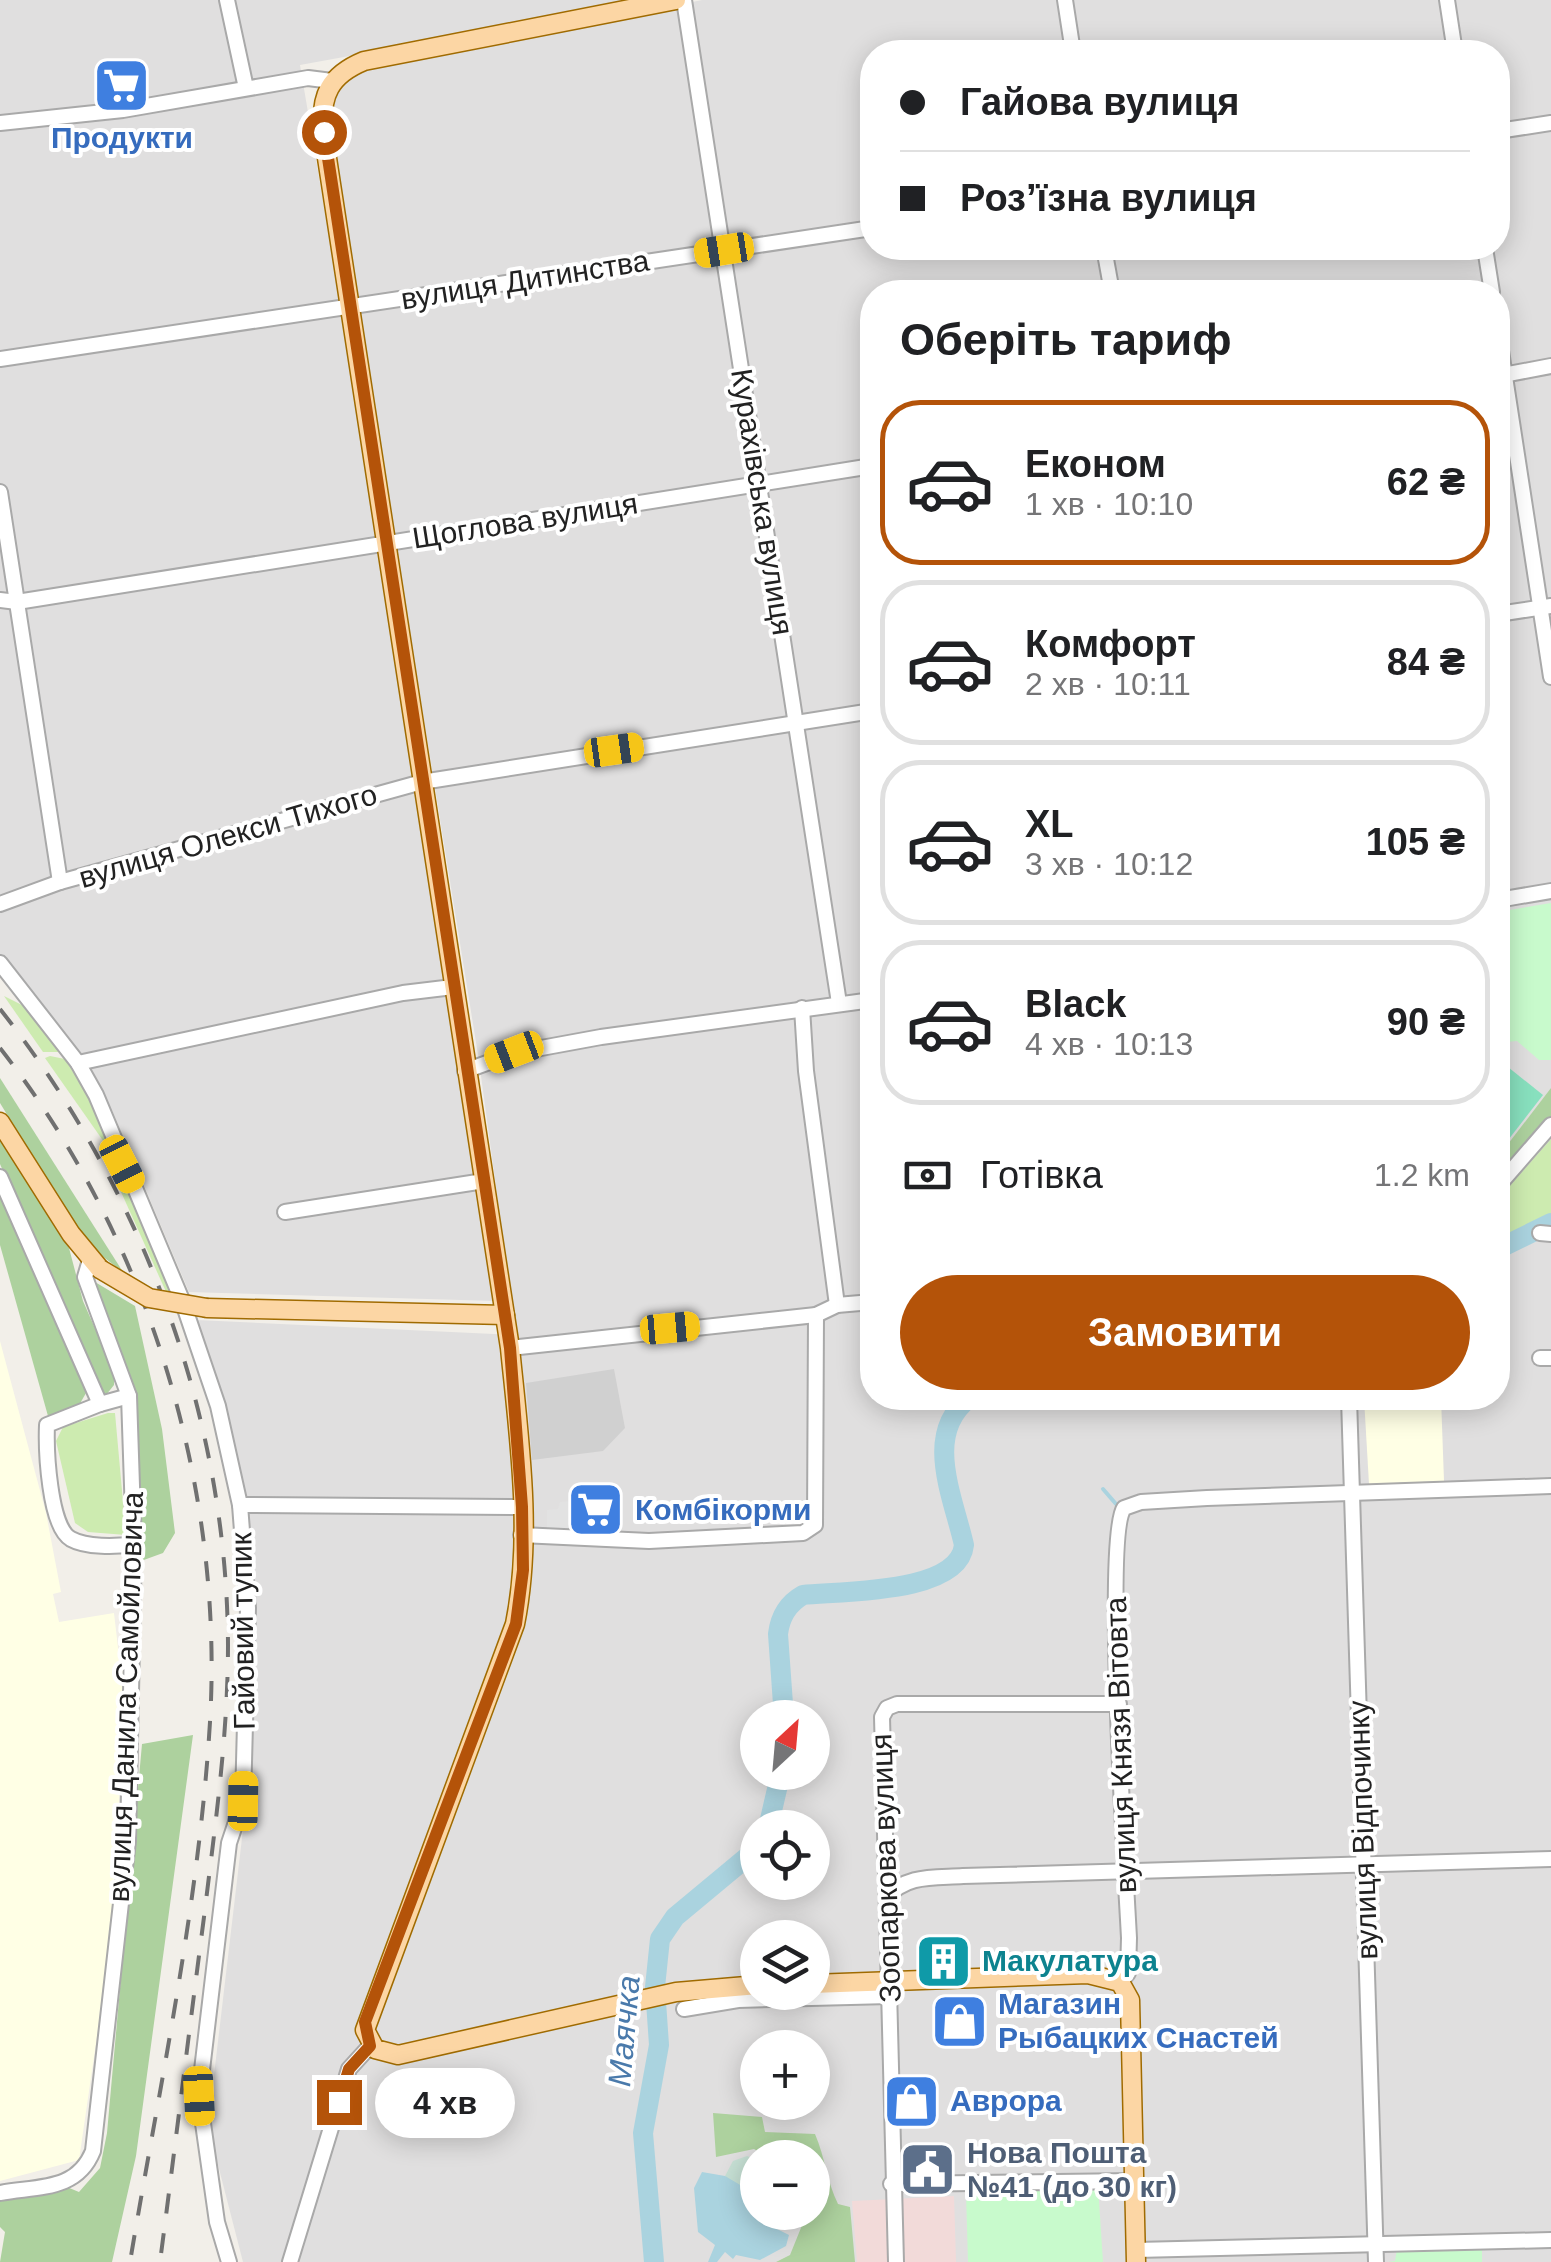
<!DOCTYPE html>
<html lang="uk">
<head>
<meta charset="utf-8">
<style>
  body { margin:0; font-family:Helvetica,sans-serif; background:#f2f2f2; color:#202124; height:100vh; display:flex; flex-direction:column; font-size:38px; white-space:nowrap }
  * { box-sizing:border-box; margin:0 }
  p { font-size:32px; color:#757577 }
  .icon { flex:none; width:55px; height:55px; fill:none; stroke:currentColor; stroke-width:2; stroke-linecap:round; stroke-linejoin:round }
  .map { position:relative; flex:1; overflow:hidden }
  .drawer { position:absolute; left:860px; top:280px; width:650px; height:1130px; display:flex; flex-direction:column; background:#fff; border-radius:40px; box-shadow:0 5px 25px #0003 }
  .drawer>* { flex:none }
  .top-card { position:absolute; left:860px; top:40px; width:650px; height:220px; border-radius:40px; box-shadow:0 5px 25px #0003; display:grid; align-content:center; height:220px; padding:0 40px; background:#fff }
  .needle { width:65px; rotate:26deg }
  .buttons { position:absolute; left:740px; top:1700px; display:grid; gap:20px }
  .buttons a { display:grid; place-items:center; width:90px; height:90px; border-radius:50%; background:#fff; box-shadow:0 5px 25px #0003; font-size:50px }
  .end { position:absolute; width:45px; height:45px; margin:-22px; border:12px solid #b45309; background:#fff; box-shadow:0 0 0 5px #fff }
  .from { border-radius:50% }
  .bubble { position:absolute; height:70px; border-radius:35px; background:#fff; box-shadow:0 5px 25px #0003; font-size:32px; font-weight:600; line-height:70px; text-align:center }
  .car { position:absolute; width:30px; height:60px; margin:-30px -15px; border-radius:12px; box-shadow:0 0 8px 2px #0007; background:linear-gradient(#f5c518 24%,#345 0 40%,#f5c518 0 76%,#345 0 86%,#f5c518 0) }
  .top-card b { display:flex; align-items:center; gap:35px; height:95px; font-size:38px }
  .top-card b+b { border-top:2px solid #e0e0e0 }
  .top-card i { width:25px; height:25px; background:#202124 }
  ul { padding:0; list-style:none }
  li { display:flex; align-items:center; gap:30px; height:165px; margin:0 20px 15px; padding:0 20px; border:5px solid #e0e0e0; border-radius:40px }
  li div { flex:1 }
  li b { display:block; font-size:38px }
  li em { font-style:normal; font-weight:600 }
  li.on { border-color:#b45309 }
  li>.icon { width:90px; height:90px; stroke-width:1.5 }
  h2 { padding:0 40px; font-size:45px; line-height:120px }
  .pay { display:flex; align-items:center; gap:25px; height:110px; padding:0 40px; font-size:38px }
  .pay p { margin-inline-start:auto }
  .primary-button { display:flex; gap:20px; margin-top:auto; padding:20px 40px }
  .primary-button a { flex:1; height:115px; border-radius:60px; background:#b45309; color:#fff; font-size:40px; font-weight:600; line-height:115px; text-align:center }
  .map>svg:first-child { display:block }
</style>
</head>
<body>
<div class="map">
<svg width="1551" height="2262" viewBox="0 0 1551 2262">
  <rect width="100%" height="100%" fill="#f2efe9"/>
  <!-- residential -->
  <g fill="#e0dfdf" fill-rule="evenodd">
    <path d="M0 0H656L300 65 356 396 496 1301 189 1292 112 1110 91 1072 0 954Z"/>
    <path d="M702 0H1551V2262H243L208 2126 251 1762 245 1490 197 1320 516 1335 479 1061 328 124 343 75ZM872 52H1498V248H872ZM872 292H1498V1398H872ZM758 1718H812V1772H758ZM758 1828H812V1882H758ZM758 1938H812V1992H758ZM758 2048H812V2102H758ZM758 2158H812V2212H758Z"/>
  </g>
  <!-- commercial -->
  <path fill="#f2dad9" d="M954 2196 956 2262H857L852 2201Z"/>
  <!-- education -->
  <g fill="#ffffe5">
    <path d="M0 1341 46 1513 61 1592 53 1594 59 1622 114 1613 120 1665 125 1666 114 1919 79 2160 0 2181Z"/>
    <path d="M1364 1398H1441L1444 1481 1369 1484Z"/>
  </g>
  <!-- religious -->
  <path fill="#d0d0d0" d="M614 1369 625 1428 603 1451 532 1460 526 1383Z"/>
  <!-- grass -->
  <g fill="#cdebb0">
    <path d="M4 996 26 1007 62 1052H43Z"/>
    <path d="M50 1056 65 1059 91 1101 118 1162 45 1058Z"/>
    <path d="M1551 1139V1216L1505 1242 1498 1233V1199Z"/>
    <path d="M99 1143 128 1187 177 1296 167 1294Z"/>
    <path d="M108 1413H115L126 1535 88 1532 75 1523 56 1441 63 1427Z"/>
  </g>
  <!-- forest -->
  <g fill="#add19e">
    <path d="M0 1078 123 1272 89 1246 71 1220 0 1103Z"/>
    <path d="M1551 1088V1118L1498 1177V1157Z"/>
    <path d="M0 1134 69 1248 83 1301 114 1372V1385L106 1395H101L0 1164Z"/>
    <path d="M0 1194 86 1393 78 1407 48 1416 0 1245Z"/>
    <path d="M95 1282 135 1306 162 1429 175 1533 163 1553 141 1561 136 1405Z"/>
    <path d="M193 1735 136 2156 112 2262H0L5 2232 0 2227V2196L62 2185 79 2192 100 2168 107 2133 142 1744Z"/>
    <path d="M713 2113 762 2117 765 2132 815 2134C825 2157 827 2182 838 2204L850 2207 855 2262H776L790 2255 807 2213 812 2212V2158L768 2157 754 2149 716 2157Z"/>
  </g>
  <!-- wetland -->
  <path fill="#c6e0d4" d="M747 2156 757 2160V2205L725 2176 733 2161Z"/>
  <!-- park -->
  <g fill="#c8facc">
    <path d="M1551 903V1060H1539L1517 1041 1506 1042 1498 1036V912Z"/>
    <path d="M1098 2186 1103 2262H968L966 2193Z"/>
    <path d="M1482 2248V2262H1388L1395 2261 1397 2249Z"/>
  </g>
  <!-- pitch -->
  <path fill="#88e0be" d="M1498 1059 1543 1095 1498 1153Z"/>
  <!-- parking -->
  <path fill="#e2e2e2" d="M582 1500 587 1539 547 1534V1510L558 1509 560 1502Z"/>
  <!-- water -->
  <path fill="#aad3df" d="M702 2172 725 2176 752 2192 750 2198 767 2224 789 2235 786 2246 760 2260 736 2255 733 2259 725 2252 717 2262H708L715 2245 698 2232 694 2188Z"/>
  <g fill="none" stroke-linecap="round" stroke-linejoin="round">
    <!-- stream -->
    <path stroke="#aad3df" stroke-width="4" d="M1103 1489 1116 1504"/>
    <!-- river -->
    <g stroke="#aad3df" stroke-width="20">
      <path d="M1498 1249 1551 1223"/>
      <path d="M784 1718 778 1634C780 1617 787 1604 803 1595 842 1591 959 1594 964 1545 953 1496 923 1434 969 1398"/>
      <path d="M768 1828 781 1772"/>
      <path d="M654 2262 643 2133 659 2045 655 1987 660 1939 675 1917 758 1848"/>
    </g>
    <defs>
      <g id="minor">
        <path d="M227 0 246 88"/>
        <path d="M684 0 839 1003"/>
        <path d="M1065 0 1073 52"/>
        <path d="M1447 0 1455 52"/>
        <path d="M0 123 123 110 308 78 332 81"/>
        <path d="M1498 131 1551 123"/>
        <path d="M1104 248 1112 292"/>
        <path d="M1485 248 1492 292"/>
        <path d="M1498 331 1551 677"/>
        <path d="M0 359 872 228"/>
        <path d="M1498 376 1551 366"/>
        <path d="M0 492 60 882"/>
        <path d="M0 600 17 602 872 466"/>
        <path d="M1498 614 1551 606"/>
        <path d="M1498 900 1551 891"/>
        <path d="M0 904 60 882 422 782 872 711"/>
        <path d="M0 963 78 1063 96 1095 182 1300 218 1406 240 1505 248 1608 243 1801 229 1843 199 2095 217 2222 229 2262"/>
        <path d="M802 1008 806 1071 837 1305"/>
        <path d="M78 1063 403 993 453 987"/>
        <path d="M465 1071 514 1053 601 1037 872 1000"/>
        <path d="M0 1177 100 1404 129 1396"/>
        <path d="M1498 1186 1551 1125"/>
        <path d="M285 1212 484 1181"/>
        <path d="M1540 1233 1551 1234"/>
        <path d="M510 1348 816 1315 837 1305 872 1302"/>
        <path d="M1540 1358H1551"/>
        <path d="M1349 1398 1376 2262"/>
        <path d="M100 1404 47 1425C46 1449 49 1527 71 1539 87 1548 117 1546 134 1545"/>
        <path d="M240 1505 522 1507"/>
        <path d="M521 1535 649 1541 803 1533 815 1525 816 1315"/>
        <path d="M887 1898C905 1874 935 1878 963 1876L1551 1859"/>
        <path d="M1120 1982 1128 1973 1129 1938C1126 1879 1104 1536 1124 1508L1141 1502 1207 1498 1551 1486"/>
        <path d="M684 2009 738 2000 890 1996"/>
        <path d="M891 2184 1135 2181"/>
        <path d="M0 2193C39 2186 77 2191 93 2151L128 1841 134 1545 129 1396 85 1277 90 1260"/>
        <path d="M1136 2250 1551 2240"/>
        <path d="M290 2262 349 2069 370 2046"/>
        <path d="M896 2262 882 1717 887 1708 897 1704H1119"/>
      </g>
      <g id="major">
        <path d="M676 0 364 61C330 75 320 95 323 132L510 1348C519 1438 533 1535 515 1624L365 2030 375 2049 398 2055 676 1992 758 1985"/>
        <path d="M0 1122 71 1234 100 1269"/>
        <path d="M207 1308 505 1315"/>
        <path d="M812 1984 1088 1974 1120 1982 1130 2000 1136 2262"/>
      </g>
    </defs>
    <!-- minor casing -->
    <use href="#minor" stroke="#a9a9a9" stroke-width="18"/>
    <!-- major casing -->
    <use href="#major" stroke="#a06b00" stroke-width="21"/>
    <!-- minor -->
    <use href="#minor" stroke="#fff" stroke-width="14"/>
    <!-- major -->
    <use href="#major" stroke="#fcd6a4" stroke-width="18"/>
    <!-- rail -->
    <g stroke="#707070" stroke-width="4" stroke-dasharray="20 20" stroke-linecap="butt">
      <path d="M0 1009C142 1189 227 1415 228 1645 228 1736 215 1826 204 1917 189 2032 175 2147 160 2262"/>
      <path d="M0 1048C147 1236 224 1483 210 1722 199 1904 160 2083 130 2262"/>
    </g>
    <defs>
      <path id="major-bridge" d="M100 1269 149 1298 207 1308"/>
    </defs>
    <!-- major-bridge casing -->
    <use href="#major-bridge" stroke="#a06b00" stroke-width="21" stroke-linecap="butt"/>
    <!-- major-bridge -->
    <use href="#major-bridge" stroke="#fcd6a4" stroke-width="18"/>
  </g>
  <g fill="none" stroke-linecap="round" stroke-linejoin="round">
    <!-- route -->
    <path stroke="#b45309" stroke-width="12" d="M324 132 510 1348 522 1507 523 1570 516 1624 365 2022 370 2046 349 2069 339 2102"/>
  </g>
  <!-- icons -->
  <defs>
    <symbol id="supermarket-square" viewBox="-11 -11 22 22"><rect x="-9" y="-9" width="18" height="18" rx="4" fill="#3f7fe0" stroke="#fff"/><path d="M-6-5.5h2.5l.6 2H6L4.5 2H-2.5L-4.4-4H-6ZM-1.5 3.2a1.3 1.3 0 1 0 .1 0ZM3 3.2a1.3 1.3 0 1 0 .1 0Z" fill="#fff"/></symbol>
    <symbol id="building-square" viewBox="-11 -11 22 22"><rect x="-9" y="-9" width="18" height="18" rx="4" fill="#0f9aa8" stroke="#fff"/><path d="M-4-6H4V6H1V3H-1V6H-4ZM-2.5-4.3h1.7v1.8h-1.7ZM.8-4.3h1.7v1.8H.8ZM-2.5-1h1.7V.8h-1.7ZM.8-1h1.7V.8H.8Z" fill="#fff"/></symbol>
    <symbol id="shop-square" viewBox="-11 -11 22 22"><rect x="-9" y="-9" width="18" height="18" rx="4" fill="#3f7fe0" stroke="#fff"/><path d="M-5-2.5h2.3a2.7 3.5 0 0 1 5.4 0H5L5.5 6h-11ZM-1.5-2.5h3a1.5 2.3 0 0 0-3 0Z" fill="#fff"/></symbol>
    <symbol id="civic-square" viewBox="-11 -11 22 22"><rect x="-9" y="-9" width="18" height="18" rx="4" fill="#5c6f8a" stroke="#fff"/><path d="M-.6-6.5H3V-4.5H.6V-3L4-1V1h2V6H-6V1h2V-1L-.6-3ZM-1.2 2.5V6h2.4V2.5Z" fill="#fff"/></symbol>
  </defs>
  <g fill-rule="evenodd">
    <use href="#supermarket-square" x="90" y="54" width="63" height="63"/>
    <use href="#supermarket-square" x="564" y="1478" width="63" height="63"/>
    <use href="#building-square" x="912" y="1930" width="63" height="63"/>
    <use href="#shop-square" x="928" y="1990" width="63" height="63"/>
    <use href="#shop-square" x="880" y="2070" width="63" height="63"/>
    <use href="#civic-square" x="896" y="2138" width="63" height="63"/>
  </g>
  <g text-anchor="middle" stroke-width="8" stroke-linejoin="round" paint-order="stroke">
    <!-- shop labels -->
    <g font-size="30" font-weight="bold" fill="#366cbe" stroke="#fff" text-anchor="start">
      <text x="122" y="148" text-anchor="middle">Продукти</text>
      <text x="635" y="1520">Комбікорми</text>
      <text x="998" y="2014">Магазин<tspan x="998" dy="34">Рыбацких Снастей</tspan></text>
      <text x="950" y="2111">Аврора</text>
    </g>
    <!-- street labels -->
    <g font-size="30" fill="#222" stroke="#fff">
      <text transform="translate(525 280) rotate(-9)" y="10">вулиця Дитинства</text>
      <text transform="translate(762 502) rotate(81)" y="10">Курахівська вулиця</text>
      <text transform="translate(525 521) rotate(-9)" y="10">Щоглова вулиця</text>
      <text transform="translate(228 836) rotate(-16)" y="10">вулиця Олекси Тихого</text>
      <text transform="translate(243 1631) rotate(-91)" y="10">Гайовий тупик</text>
      <text transform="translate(126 1697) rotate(-88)" y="10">вулиця Данила Самойловича</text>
      <text transform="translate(1121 1745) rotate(-92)" y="10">вулиця Князя Вітовта</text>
      <text transform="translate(1363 1830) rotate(-92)" y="10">вулиця Відпочинку</text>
      <text transform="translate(886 1868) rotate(-92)" y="10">Зоопаркова вулиця</text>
    </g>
    <!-- culture labels -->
    <g font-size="30" font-weight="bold" fill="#0d838f" stroke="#fff" text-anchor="start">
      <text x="982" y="1971">Макулатура</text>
    </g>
    <!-- service labels -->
    <g font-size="30" font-weight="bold" fill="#4e5e75" stroke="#fff" text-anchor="start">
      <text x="967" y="2163">Нова Пошта<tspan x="967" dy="34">№41 (до 30 кг)</tspan></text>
    </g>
    <!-- water labels -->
    <g font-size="32" font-style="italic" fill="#4a7aab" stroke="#fff">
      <text transform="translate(624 2031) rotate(-85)" y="11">Маячка</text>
    </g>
  </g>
</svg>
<div class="buttons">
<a><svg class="needle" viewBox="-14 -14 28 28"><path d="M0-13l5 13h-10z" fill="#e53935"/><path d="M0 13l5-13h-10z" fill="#757577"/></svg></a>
<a><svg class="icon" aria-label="locate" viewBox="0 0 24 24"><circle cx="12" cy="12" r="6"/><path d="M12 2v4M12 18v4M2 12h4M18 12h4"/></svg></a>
<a><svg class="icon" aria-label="layers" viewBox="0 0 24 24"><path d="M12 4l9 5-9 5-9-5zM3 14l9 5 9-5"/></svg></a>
<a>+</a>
<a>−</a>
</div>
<i class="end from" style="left:324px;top:132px"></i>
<i class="end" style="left:339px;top:2102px"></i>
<div class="bubble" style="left:375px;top:2068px;width:140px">4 хв</div>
<i class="car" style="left:724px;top:250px;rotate:261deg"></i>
<i class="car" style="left:614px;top:750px;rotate:82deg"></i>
<i class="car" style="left:514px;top:1052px;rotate:249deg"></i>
<i class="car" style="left:122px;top:1164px;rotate:153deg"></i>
<i class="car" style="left:670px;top:1328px;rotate:85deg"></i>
<i class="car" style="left:243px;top:1801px;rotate:1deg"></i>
<i class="car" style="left:199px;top:2096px;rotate:177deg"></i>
<div class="top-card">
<b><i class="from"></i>Гайова вулиця</b>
<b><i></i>Розʼїзна вулиця</b>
</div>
<section class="drawer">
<h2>Оберіть тариф</h2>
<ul>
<li class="on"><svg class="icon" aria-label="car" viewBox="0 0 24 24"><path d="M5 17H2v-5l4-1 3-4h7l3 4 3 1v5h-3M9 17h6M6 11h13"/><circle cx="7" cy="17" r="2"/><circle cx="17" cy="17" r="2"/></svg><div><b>Економ</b><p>1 хв · 10:10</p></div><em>62 ₴</em></li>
<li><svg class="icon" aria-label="car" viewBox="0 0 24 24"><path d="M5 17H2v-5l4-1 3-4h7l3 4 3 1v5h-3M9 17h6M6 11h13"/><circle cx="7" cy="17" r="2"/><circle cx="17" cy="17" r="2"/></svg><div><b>Комфорт</b><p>2 хв · 10:11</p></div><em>84 ₴</em></li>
<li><svg class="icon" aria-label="car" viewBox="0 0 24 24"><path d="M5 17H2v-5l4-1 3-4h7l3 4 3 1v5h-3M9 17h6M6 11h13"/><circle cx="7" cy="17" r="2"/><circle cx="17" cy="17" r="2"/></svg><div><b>XL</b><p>3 хв · 10:12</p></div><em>105 ₴</em></li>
<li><svg class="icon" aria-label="car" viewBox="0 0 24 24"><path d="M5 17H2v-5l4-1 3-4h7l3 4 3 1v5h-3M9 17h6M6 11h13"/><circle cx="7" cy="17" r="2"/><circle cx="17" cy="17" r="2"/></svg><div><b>Black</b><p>4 хв · 10:13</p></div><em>90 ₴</em></li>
</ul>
<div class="pay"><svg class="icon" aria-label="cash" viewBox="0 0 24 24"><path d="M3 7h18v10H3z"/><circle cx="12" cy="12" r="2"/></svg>Готівка<p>1.2 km</p></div>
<div class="primary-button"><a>Замовити</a></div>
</section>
</div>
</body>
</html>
